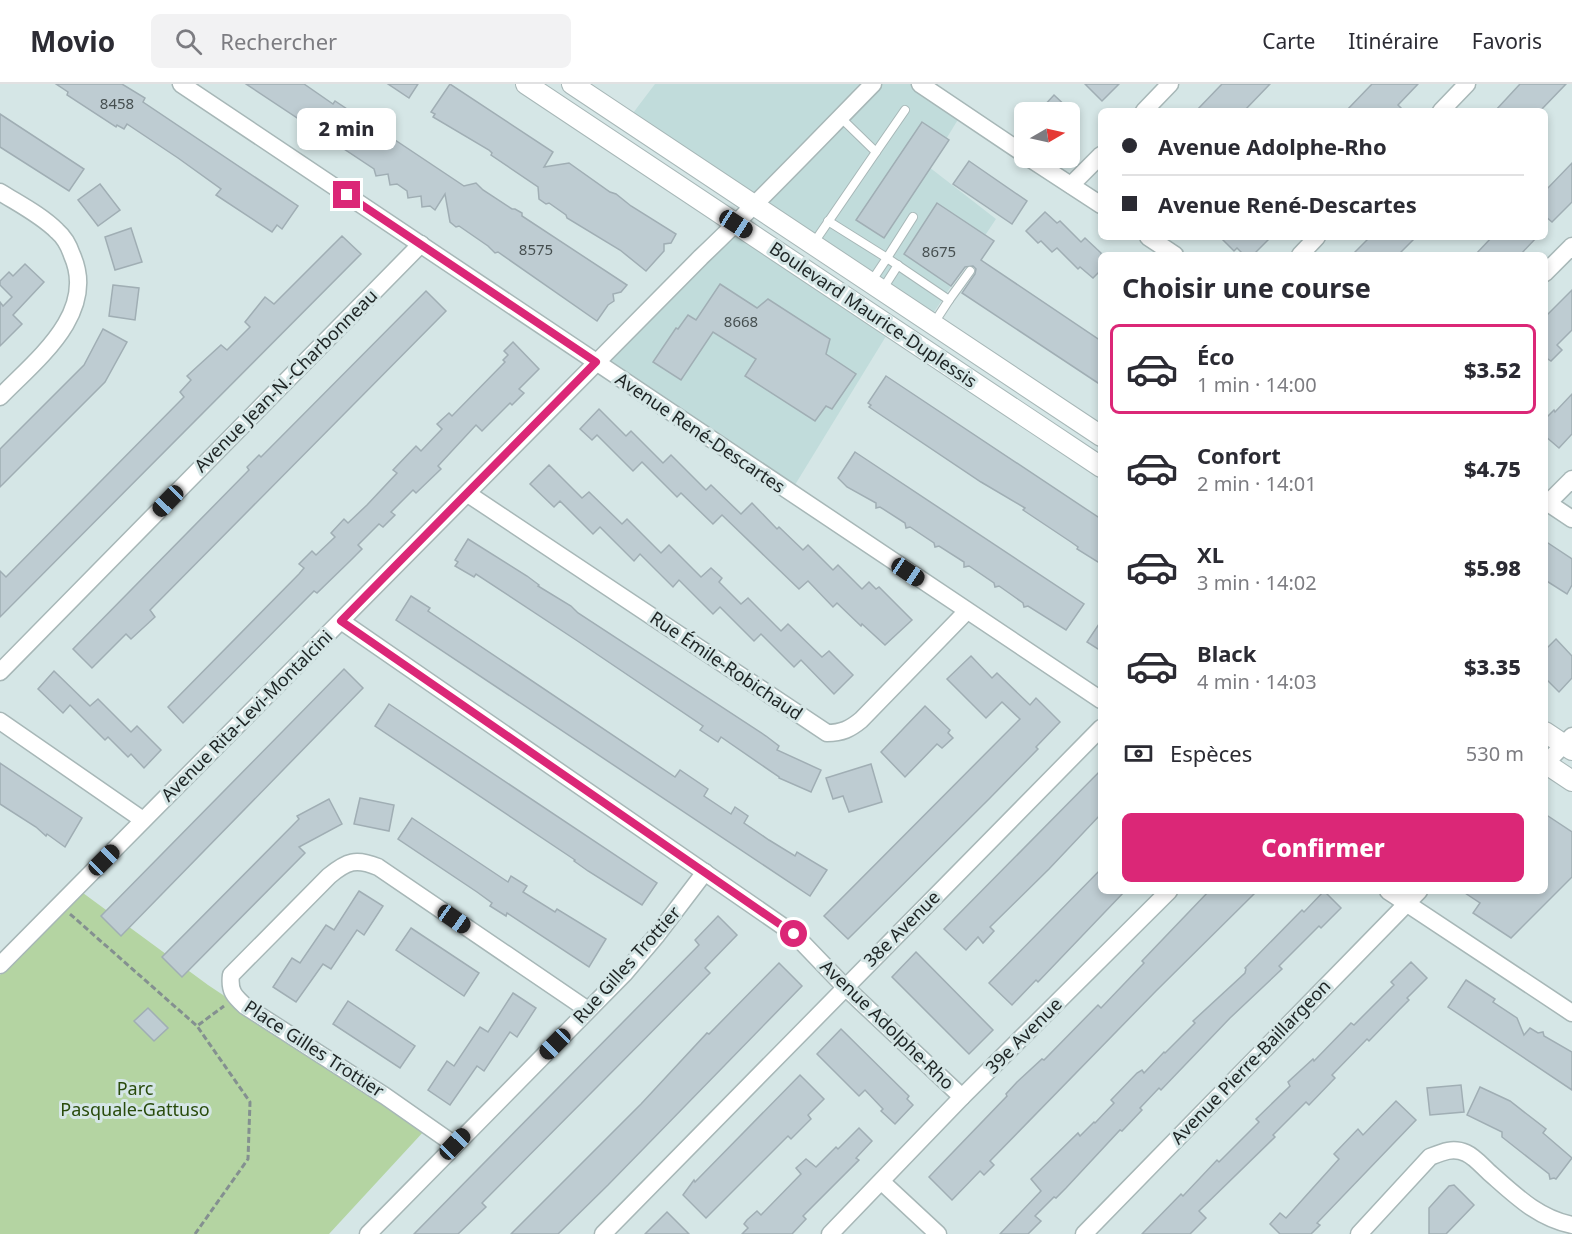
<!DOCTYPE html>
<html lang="fr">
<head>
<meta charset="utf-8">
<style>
  body { margin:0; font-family:"Noto Sans",sans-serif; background:#f2f2f3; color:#2b2b33; height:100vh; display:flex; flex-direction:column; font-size:22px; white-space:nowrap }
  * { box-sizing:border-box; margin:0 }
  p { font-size:20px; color:#7c7c81 }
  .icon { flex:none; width:33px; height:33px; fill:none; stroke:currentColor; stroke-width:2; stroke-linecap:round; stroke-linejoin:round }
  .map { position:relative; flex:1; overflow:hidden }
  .panel { position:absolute; left:1098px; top:168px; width:450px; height:642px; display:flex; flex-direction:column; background:#fff; border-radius:9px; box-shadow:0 3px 9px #0003 }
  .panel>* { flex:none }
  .guide { position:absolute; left:1098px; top:24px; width:450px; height:132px; border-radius:9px; box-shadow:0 3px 9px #0003; display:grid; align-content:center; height:132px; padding:0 24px; background:#fff }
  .needle { width:39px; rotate:81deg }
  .fabs { position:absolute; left:1014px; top:18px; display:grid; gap:12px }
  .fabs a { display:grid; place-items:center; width:66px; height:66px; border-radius:9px; background:#fff; box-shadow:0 3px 9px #0003; font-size:30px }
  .end { position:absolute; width:27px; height:27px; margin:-14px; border:8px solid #db2777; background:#fff; box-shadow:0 0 0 3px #fff }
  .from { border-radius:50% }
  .bubble { position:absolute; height:42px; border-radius:9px; background:#fff; box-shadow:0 3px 9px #0003; font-size:20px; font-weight:800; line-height:42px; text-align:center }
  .car { position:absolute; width:18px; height:36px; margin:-18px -9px; border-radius:8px; box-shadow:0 0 4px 2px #0007; background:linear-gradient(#222 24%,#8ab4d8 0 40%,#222 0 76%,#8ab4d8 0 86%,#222 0) }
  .guide b { display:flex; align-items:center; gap:21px; height:57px; font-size:22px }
  .guide b+b { border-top:2px solid #e1e1e2 }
  .guide i { width:15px; height:15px; background:#2b2b33 }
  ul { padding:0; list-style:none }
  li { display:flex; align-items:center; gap:18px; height:90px; margin:0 12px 9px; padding:0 12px; border:3px solid transparent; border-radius:9px }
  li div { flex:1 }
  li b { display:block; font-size:22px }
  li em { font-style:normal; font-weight:800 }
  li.current { border-color:#db2777 }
  li>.icon { width:54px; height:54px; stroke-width:1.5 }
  h2 { padding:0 24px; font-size:27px; line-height:72px }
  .pay { display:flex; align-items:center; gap:15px; height:66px; padding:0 24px; font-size:22px }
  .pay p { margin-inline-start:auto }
  .button { display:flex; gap:12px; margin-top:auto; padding:12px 24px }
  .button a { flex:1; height:69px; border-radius:9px; background:#db2777; color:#fff; font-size:24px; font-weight:800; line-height:69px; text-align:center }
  header { display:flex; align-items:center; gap:36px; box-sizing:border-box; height:84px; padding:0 30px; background:#fff; border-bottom:2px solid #e1e1e2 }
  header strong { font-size:28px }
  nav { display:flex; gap:33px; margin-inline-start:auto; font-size:21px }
  .search { width:420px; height:54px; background:#f2f2f3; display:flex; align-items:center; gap:15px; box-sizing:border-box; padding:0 21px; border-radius:9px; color:#7c7c81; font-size:22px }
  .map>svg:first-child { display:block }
</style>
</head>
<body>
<header>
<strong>Movio</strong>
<div class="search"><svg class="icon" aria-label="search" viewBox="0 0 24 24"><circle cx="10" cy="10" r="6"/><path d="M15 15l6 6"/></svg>Rechercher</div>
<nav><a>Carte</a><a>Itinéraire</a><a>Favoris</a></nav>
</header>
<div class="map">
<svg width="1572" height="1150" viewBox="0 0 1572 1150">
  <rect width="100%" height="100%" fill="#d5e6e6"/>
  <!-- built -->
  <g fill="#c1dcdb">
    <path d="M655 0H919L962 29 929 83 996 135 928 237 627 37Z"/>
    <path d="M736 140 891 244 790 409 596 278Z"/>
  </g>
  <!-- green -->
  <path fill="#b4d4a2" d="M83 809 208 901 425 1046 329 1150H0V891Z"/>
  <!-- building -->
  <g fill="#beccd2" stroke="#a0aeb4" stroke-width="1.5">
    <path d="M56 0H122L145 14 143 18 298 122 282 145 277 141 272 148 216 111 221 105 178 74 127 40 124 45 117 41 116 43 67 11 68 8Z"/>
    <path d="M246 0H304L333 20 335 17 368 39 366 42 387 55 389 52 464 102 476 99 483 106 512 125H515L522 129V132L627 201 621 208 613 210 614 217 608 221 597 237 498 168 495 169 488 162 459 142 456 143 450 138 445 110 435 126 430 122 422 123 421 112 408 114 407 107 397 100 390 101 388 90 376 92 374 85Z"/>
    <path d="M388 0H418L409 14Z"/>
    <path d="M450 0 553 68 544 83 569 79 610 108 616 110 631 122 676 150 671 159 664 160V167L646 187 620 166 567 134 566 131 549 119 546 120 539 115 538 103 491 71 492 69 489 66 433 33 435 30 431 28Z"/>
    <path d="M1085 0H1119L1102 17Z"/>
    <path d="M1222 0H1270L1244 27H1196Z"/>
    <path d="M1372 0H1418L1398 21 1404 27H1346Z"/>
    <path d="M1520 0H1566L1540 27H1495Z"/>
    <path d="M1054 11 1072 28H1049L1043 23Z"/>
    <path d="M0 30 84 85 69 107 0 63Z"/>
    <path d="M922 38 949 56 884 154 856 136Z"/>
    <path d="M969 77 1027 117 1012 140 953 100Z"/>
    <path d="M1572 79V118L1552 138 1545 132V107Z"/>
    <path d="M100 100 120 126 98 142 78 116Z"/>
    <path d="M937 119 994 157 981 176 1101 257V301L962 209 975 190 976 185 973 182 965 183 951 202 904 170Z"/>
    <path d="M1045 128 1057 139 1060 137 1081 158 1085 154 1101 169V186L1093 194 1080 183 1078 185 1057 164 1052 168 1041 157 1038 159 1026 147Z"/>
    <path d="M131 144 142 178 115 186 105 153Z"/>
    <path d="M342 152 361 170 0 533V487L6 493 184 313 180 308 191 296 187 292 221 261 227 266 250 243 245 238 265 213 274 220Z"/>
    <path d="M1220 153H1271L1253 171H1244L1237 164 1234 167Z"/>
    <path d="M1370 153H1416L1398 171H1352Z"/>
    <path d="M1492 153H1537L1520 171H1475Z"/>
    <path d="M25 180 44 198 13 231 22 240 0 262V218L3 222 12 213 0 201V197L9 188 13 192Z"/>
    <path d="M720 200 757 224 768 215 830 255 826 270 856 290 832 325 826 322 815 337 745 292 756 275 713 248 681 296 653 278 676 244 678 245 688 231 696 236Z"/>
    <path d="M113 201 139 204 135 236 109 232Z"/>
    <path d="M1572 206V246L1557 261 1562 266 1551 277 1545 273V233Z"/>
    <path d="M426 207 446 227 150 526 155 533 131 555 126 550 92 584 73 565 249 386 247 383 259 371 261 373Z"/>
    <path d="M103 245 127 258 105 298 0 403V365L84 281Z"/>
    <path d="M513 258 539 285 519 305 524 309 512 321 510 319 482 347 476 341 438 382 441 385 416 409 413 406 391 428 395 431 383 443 379 440 358 461 362 465 350 477 317 509 314 507 183 639 168 623 299 490 304 484 299 480 312 467 316 471 335 453 331 449 344 435 348 439 367 421 397 389 393 386 416 362 421 367 442 345 437 340 449 329 452 332 505 278 503 276 508 271 504 267Z"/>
    <path d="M886 292 1101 435V480L1077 465 1078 463 1071 458 1023 426 1025 424 981 398 869 323 871 321 868 319Z"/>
    <path d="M1572 310V350L1559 364 1545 352V335L1554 326 1555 328Z"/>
    <path d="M599 325 626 352 631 347 663 379 671 371 706 406 711 401 741 430 752 419 777 445 779 443 803 466 808 461 833 486 838 481 862 505 869 498 876 505 879 503 912 536 885 561 862 540 861 542 837 519 833 523 808 497 799 505 722 431 713 440 681 409 677 413 642 378 633 387 597 351 592 356 580 345Z"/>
    <path d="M855 368 1084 520 1066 546 1028 522 1024 523 1023 519 1009 509 999 502 995 503 994 499 969 482 964 483V478L939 462 935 463 934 459 910 443 906 444 905 439 880 423 876 424V419L847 403 838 394Z"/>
    <path d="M549 381 582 414 589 408 622 440 627 435 661 469 669 461 701 493 711 484 722 494 719 498 741 520 748 514 781 547 788 540 822 573 829 567 853 591 834 610 801 576 794 583 761 550 754 557 720 523 713 530 679 496 673 503 640 470 634 477 600 443 593 450 560 417 554 423 530 400Z"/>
    <path d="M468 455 527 492 539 501 538 502 571 522 578 529 766 652 779 662 777 666 821 686 811 708 779 694V693L721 653 718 658 700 646 703 642 576 556 476 490 474 493 455 482 458 478 455 476Z"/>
    <path d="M1545 457 1572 475V501L1567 510 1545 496Z"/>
    <path d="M411 512 430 524 428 527 675 693 680 686 708 705 704 712 731 730 735 723 748 732 744 739 769 756 795 772 797 768 827 786 810 812 396 536Z"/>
    <path d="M1101 537V567L1087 558Z"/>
    <path d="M1556 555 1572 572V594L1559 608 1545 594V566Z"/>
    <path d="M971 572 992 594 997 589 1030 621 1036 614 1060 638 1036 663 1038 665 989 715 848 855 824 832 1020 635 1002 618 986 634 947 595Z"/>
    <path d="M344 585 363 604 121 852 101 832Z"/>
    <path d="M54 587 90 622 98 615 131 648 137 642 161 666 144 684 131 670 128 673 108 653 105 656 70 621 63 629 38 605Z"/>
    <path d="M389 620 657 799 642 821 588 787 574 777 575 776 375 642Z"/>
    <path d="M925 622 950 646 948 649 953 654 942 664 937 660 905 693 881 668Z"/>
    <path d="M0 679 82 734 65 763 47 750 46 752 36 743 0 720Z"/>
    <path d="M871 680 882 718 849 728 843 712 833 715 826 694Z"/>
    <path d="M1101 686V730L1049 785 990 843 994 847 983 859 978 853 966 866 944 845Z"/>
    <path d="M360 714 394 721 389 747 354 740Z"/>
    <path d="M329 715 342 740 299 763 305 769 182 893 162 873 299 735 297 732Z"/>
    <path d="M1545 730 1572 748V793L1511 854 1473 829 1480 819 1462 807H1545Z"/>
    <path d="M412 734 508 798 511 792 527 802 523 808 555 828 557 825 606 855 589 883 507 829 506 832 490 822 492 819 477 808 398 755Z"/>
    <path d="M1101 785V807H1125L1038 898 1036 896 1012 921 989 899Z"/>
    <path d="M359 807 383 822 364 851 357 846 331 885 323 880 296 918 273 903 292 874 300 879 326 841 334 846Z"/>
    <path d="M1209 807H1257L1156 907 990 1077 994 1081 984 1091 980 1087 952 1116 929 1093 1007 1012 1006 1010 1017 998 1042 975 1044 976 1098 921 1101 924 1144 879 1142 877Z"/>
    <path d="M1324 807 1341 824 1321 844 1319 842 1279 882 1282 885 1230 934 1161 1006 1159 1004 1140 1024 1142 1026 1122 1047 1120 1046 1066 1104 1056 1114 1054 1113 1035 1132 1041 1137 1028 1150H1000L1041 1107 1031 1095 1078 1049 1080 1052 1094 1038 1095 1039 1114 1019 1111 1016 1137 989 1142 986 1144 989 1164 968 1165 969 1195 939 1193 937 1245 889 1246 885 1245 884 1302 826 1304 828Z"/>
    <path d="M718 832 737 851 705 884 710 889 482 1119 486 1123 458 1150H414L699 861 695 856Z"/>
    <path d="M411 844 479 889 464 912 396 866Z"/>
    <path d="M916 868 993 946 969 970 892 893Z"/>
    <path d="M1411 878 1427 894 1407 914 1409 916 1399 926 1369 957 1367 955 1332 991 1335 994 1309 1021 1306 1018 1273 1051 1275 1053 1199 1127 1206 1134 1190 1150H1142L1181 1110 1183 1112 1217 1076 1219 1078 1259 1038 1256 1035 1290 1002 1288 998 1313 975 1314 977 1351 939 1354 941 1394 901 1391 898Z"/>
    <path d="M779 879 802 902 608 1101 558 1150H511L641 1020 707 949 709 950Z"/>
    <path d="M1466 896 1495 915 1493 918 1517 934 1524 951 1530 944 1538 949 1543 948 1544 952 1572 968V1006L1448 923Z"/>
    <path d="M513 909 536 924 517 953 510 948 484 987 477 982 450 1021 428 1006 447 977 454 982 480 943 488 948Z"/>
    <path d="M348 917 415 962 400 984 333 940Z"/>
    <path d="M148 924 168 944 154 957 134 937Z"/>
    <path d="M841 945 909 1012 907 1015 913 1021 895 1040 881 1027 883 1025 865 1006 859 1012 817 970Z"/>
    <path d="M800 991 824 1015 808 1031 811 1035 791 1055 788 1052 706 1134 683 1111 694 1096 695 1098Z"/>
    <path d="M1461 1001 1464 1028 1430 1031 1427 1004Z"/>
    <path d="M1480 1003 1510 1017 1546 1045 1543 1049 1572 1074 1556 1095 1554 1094 1550 1095 1549 1090 1502 1053V1048L1467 1031Z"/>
    <path d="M1396 1017 1416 1036 1317 1139 1320 1141 1311 1150H1280L1270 1140 1280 1129 1286 1134 1339 1075 1334 1070 1358 1045 1363 1051Z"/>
    <path d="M859 1044 872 1057 856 1074 859 1076 803 1132 806 1135 792 1150H742L748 1144 744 1140 747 1136 757 1127 761 1131 801 1090 796 1084 806 1075 816 1083 836 1063 838 1065Z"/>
    <path d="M1454 1101 1474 1121 1446 1150H1429V1124L1449 1102Z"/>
    <path d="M667 1128 689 1150H645Z"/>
  </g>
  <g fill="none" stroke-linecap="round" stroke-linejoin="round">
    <defs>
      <g id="service">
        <path d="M876 68 905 26"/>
        <path d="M828 137 887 174 913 133"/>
        <path d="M813 160 876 68 840 33"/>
        <path d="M871 198 887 174 949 216 934 239"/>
        <path d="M882 206 898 181"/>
        <path d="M949 216 970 187"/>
      </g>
      <g id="minor">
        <path d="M181 0 1101 616"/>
        <path d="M920 0 1024 70"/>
        <path d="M1144 27 1170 0"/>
        <path d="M1441 27 1467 0"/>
        <path d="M1029 74 1101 121"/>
        <path d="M1071 101 1101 71"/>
        <path d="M0 108C19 120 41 131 57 147 64 153 69 162 72 171 98 229 36 276 0 313"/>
        <path d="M1148 153 1175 171"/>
        <path d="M1300 171 1317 153"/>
        <path d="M1545 189 1572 162"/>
        <path d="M468 410 827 649C842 649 850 645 861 636L967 527"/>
        <path d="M1545 417 1572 435"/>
        <path d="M1548 419 1572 395"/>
        <path d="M341 537 794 850 845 903 962 1013"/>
        <path d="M0 588 421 160"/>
        <path d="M0 637 143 736"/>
        <path d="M1545 680 1572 652"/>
        <path d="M1388 807 1572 929"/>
        <path d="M0 881 701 173C760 117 816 58 873 0"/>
        <path d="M455 1061 385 1012 245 922C234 912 229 907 231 891L329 792C347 777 356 774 378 783L588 926"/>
        <path d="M882 1098 938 1150"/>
        <path d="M368 1150 624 890 657 851 705 788"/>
        <path d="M603 1150 1101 644"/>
        <path d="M830 1150 962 1013 1169 807"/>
        <path d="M1084 1150 1419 807"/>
        <path d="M1359 1150 1430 1073C1442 1068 1453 1063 1466 1069 1475 1073 1483 1083 1491 1090 1516 1112 1538 1134 1572 1141"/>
      </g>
      <g id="tertiary">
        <path d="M526 0 1101 383"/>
        <path d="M572 0 1101 352"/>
        <path d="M1545 648 1572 666"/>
        <path d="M1545 679 1572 697"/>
      </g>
    </defs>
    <!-- service casing -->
    <use href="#service" stroke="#a7b7b7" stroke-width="10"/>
    <!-- minor casing -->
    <use href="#minor" stroke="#a7b7b7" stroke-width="19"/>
    <!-- tertiary casing -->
    <use href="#tertiary" stroke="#a7b7b7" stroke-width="22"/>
    <!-- path -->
    <g stroke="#849090" stroke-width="3" stroke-dasharray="6 3" stroke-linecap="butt">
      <path d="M70 830 197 942 224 922"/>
      <path d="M195 1150 248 1075 250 1018 197 942"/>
    </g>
    <!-- service -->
    <use href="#service" stroke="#fff" stroke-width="8"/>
    <!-- minor -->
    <use href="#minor" stroke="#fff" stroke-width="16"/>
    <!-- tertiary -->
    <use href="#tertiary" stroke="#fff" stroke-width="20"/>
  </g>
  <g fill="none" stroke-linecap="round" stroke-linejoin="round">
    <!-- route -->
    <path stroke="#db2777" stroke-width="8" d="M347 111 596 278 341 537 794 850"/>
  </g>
  <g text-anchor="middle" stroke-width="6" stroke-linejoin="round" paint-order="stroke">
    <!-- number labels -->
    <g font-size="15" fill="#464f50">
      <text x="117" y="25">8458</text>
      <text x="536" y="171">8575</text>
      <text x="939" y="173">8675</text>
      <text x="741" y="243">8668</text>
    </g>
    <!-- street labels -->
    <g font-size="18" fill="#1e2525" stroke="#d5e6e6">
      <text transform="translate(873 231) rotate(34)" y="6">Boulevard Maurice-Duplessis</text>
      <text transform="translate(286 297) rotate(-45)" y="6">Avenue Jean-N.-Charbonneau</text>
      <text transform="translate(700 349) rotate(34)" y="6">Avenue René-Descartes</text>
      <text transform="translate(726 582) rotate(34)" y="6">Rue Émile-Robichaud</text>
      <text transform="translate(247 632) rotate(-45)" y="6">Avenue Rita-Levi-Montalcini</text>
      <text transform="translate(902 845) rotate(-45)" y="6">38e Avenue</text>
      <text transform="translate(627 881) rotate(-48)" y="6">Rue Gilles Trottier</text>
      <text transform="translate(887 941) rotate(44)" y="6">Avenue Adolphe-Rho</text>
      <text transform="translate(1024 952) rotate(-45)" y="6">39e Avenue</text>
      <text transform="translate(314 965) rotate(33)" y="6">Place Gilles Trottier</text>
      <text transform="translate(1251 978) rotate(-46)" y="6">Avenue Pierre-Baillargeon</text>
    </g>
    <!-- park labels -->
    <g font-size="18" fill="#294b0c" stroke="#d5e6e6">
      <text x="135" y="1011">Parc<tspan x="135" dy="21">Pasquale-Gattuso</tspan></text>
    </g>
  </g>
</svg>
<div class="fabs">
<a><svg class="needle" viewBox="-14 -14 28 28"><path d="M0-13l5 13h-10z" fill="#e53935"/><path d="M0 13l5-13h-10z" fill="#7c7c81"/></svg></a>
</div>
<i class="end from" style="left:794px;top:850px"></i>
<i class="end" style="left:347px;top:111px"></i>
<div class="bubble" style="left:297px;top:24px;width:99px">2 min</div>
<i class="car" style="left:736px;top:140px;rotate:123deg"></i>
<i class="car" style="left:168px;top:417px;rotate:224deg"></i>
<i class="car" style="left:908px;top:488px;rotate:124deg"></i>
<i class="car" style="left:104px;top:776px;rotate:45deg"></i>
<i class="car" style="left:454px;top:835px;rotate:125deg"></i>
<i class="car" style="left:555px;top:960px;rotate:225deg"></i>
<i class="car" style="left:455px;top:1060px;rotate:44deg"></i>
<div class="guide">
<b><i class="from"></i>Avenue Adolphe-Rho</b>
<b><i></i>Avenue René-Descartes</b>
</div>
<section class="panel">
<h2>Choisir une course</h2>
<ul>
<li class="current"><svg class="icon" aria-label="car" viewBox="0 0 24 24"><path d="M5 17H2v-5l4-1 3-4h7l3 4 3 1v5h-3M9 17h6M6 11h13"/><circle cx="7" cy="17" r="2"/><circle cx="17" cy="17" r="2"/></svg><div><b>Éco</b><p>1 min · 14:00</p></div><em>$3.52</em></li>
<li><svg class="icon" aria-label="car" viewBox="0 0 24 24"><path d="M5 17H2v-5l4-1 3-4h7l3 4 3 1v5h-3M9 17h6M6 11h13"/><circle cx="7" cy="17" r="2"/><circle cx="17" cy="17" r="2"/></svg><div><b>Confort</b><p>2 min · 14:01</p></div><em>$4.75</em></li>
<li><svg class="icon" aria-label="car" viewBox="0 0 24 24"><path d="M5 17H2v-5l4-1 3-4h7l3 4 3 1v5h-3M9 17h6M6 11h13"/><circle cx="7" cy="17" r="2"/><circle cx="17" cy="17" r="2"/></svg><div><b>XL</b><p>3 min · 14:02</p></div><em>$5.98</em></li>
<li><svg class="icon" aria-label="car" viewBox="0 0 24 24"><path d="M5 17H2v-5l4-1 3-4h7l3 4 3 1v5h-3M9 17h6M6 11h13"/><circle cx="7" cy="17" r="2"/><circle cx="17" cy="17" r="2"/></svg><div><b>Black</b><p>4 min · 14:03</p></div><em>$3.35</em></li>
</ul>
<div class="pay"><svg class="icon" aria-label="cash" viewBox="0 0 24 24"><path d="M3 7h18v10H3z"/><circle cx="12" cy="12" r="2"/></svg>Espèces<p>530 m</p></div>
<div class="button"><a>Confirmer</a></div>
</section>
</div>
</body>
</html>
